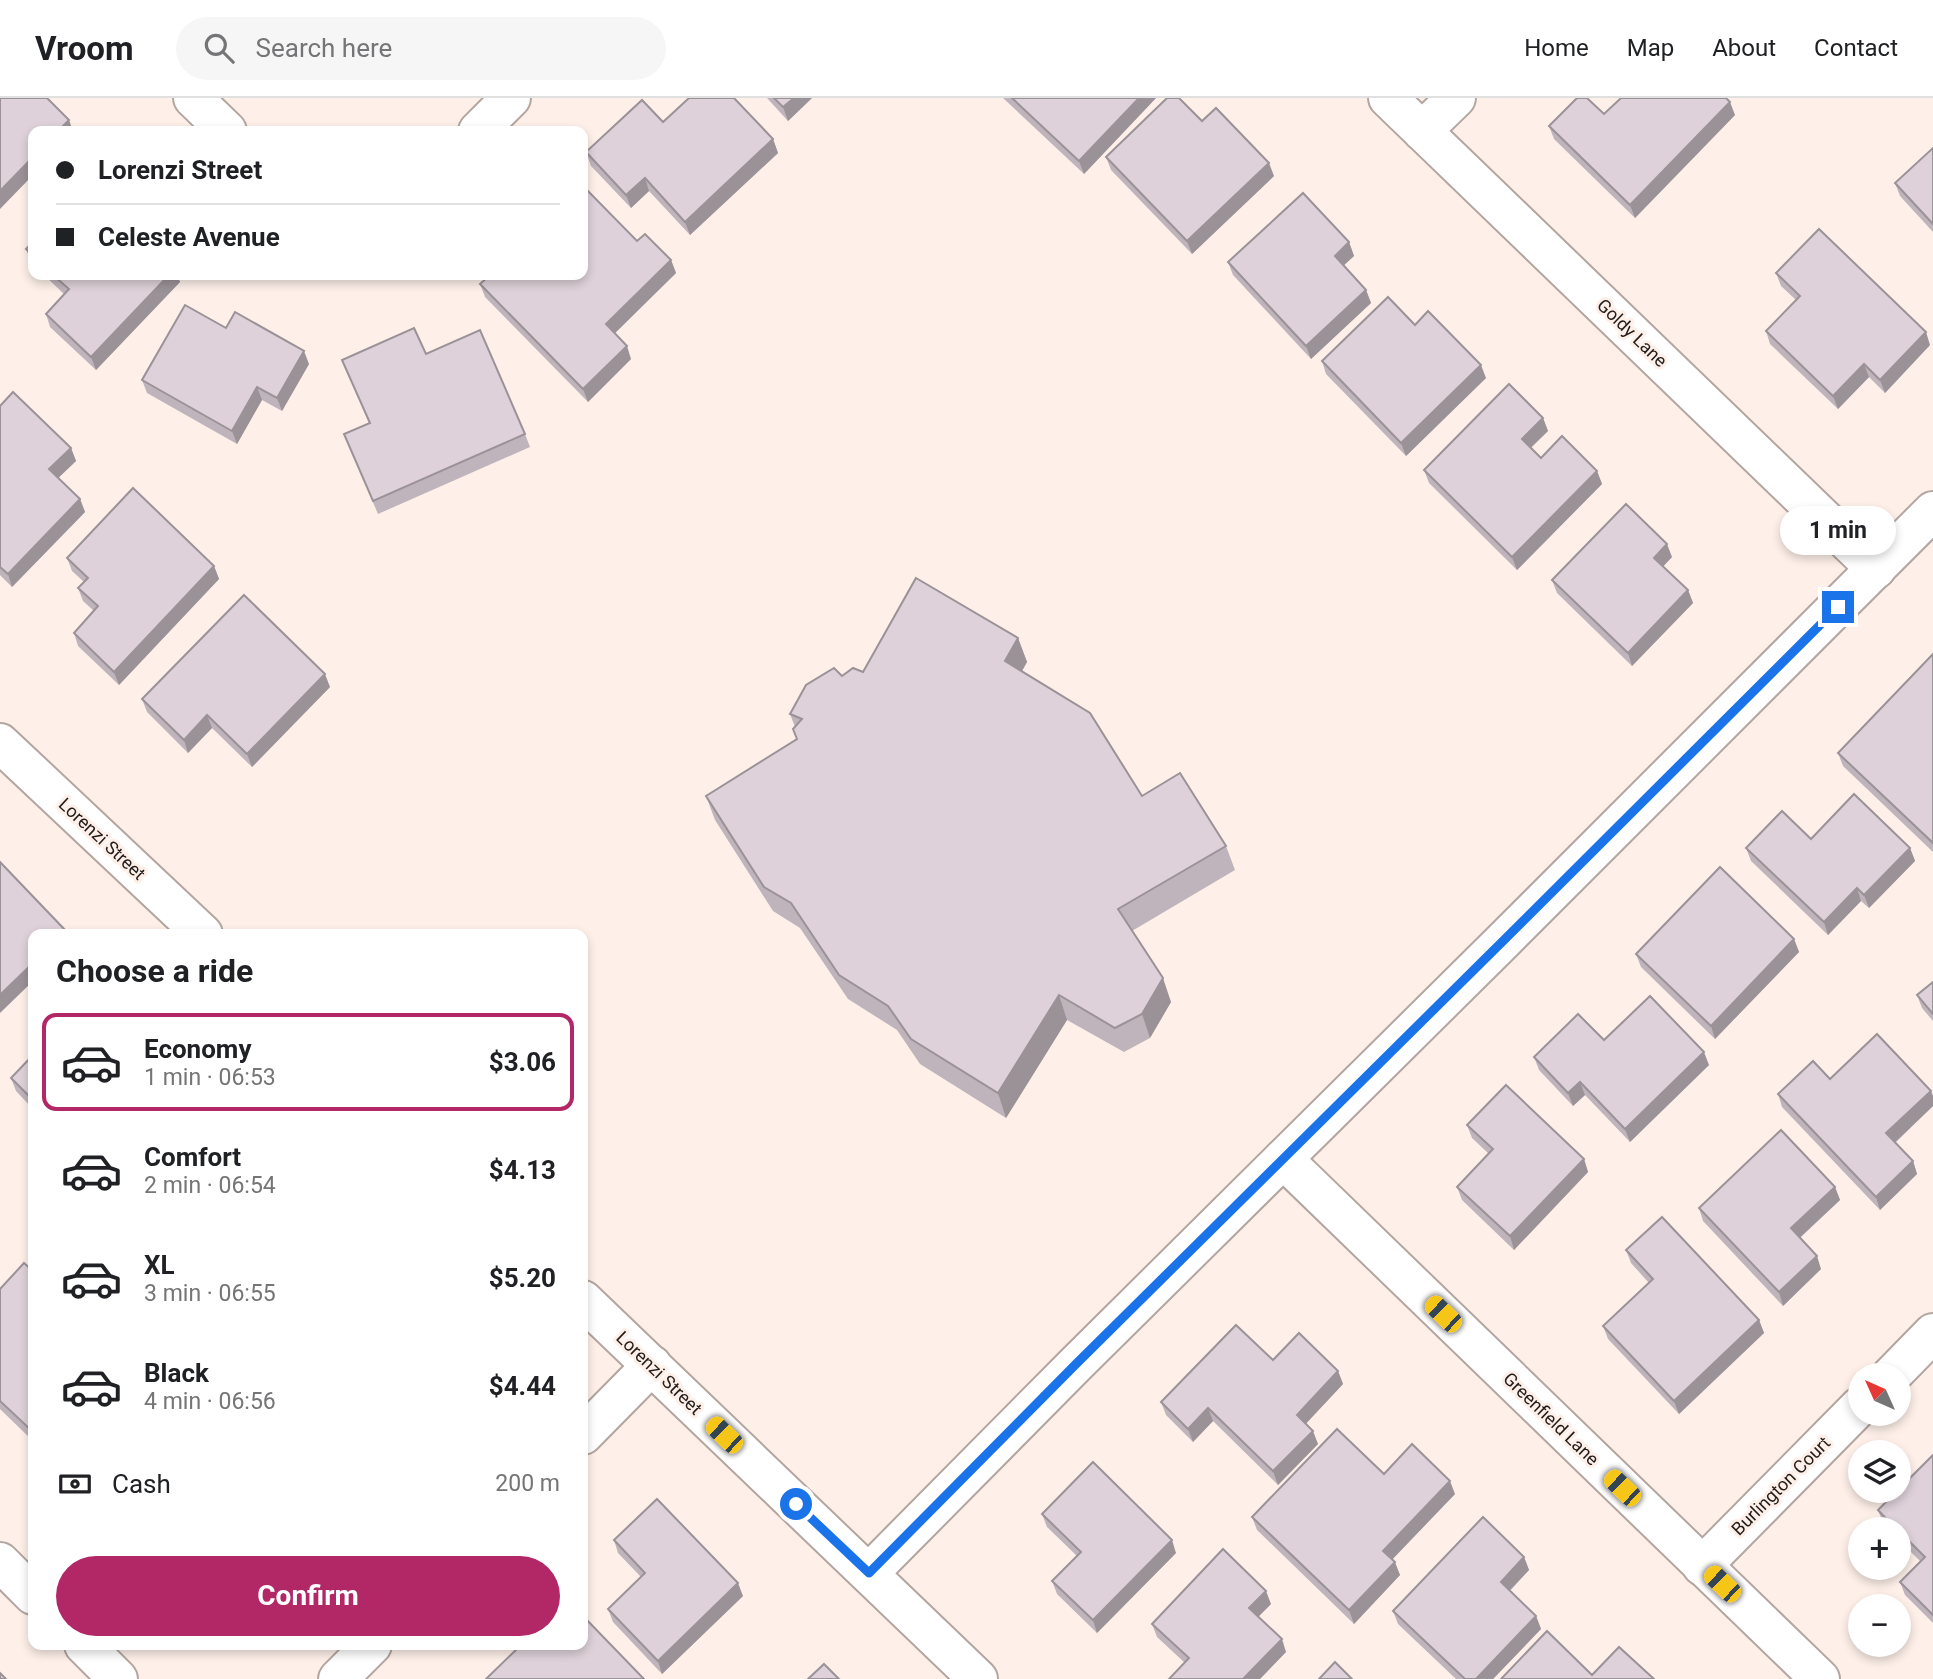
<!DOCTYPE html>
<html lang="en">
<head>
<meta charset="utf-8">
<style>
  body { margin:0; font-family:Roboto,sans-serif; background:#f6f6f6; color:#202124; height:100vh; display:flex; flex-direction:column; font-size:26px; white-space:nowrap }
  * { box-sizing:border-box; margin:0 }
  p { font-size:23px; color:#757577 }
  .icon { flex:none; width:38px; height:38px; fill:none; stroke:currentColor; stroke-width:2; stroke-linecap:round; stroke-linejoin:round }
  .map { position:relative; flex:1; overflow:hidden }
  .drawer { position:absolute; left:28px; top:831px; width:560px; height:721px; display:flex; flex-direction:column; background:#fff; border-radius:14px; box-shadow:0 4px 10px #0003 }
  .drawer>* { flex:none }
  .banner { position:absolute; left:28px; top:28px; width:560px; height:154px; border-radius:14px; box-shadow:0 4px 10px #0003; display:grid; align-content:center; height:154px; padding:0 28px; background:#fff }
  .needle { width:46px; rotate:315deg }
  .tools { position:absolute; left:1848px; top:1265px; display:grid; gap:14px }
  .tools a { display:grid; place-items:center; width:63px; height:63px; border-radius:50%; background:#fff; box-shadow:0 4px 10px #0003; font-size:35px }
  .end { position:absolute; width:32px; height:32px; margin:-16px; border:9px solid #1a73e8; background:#fff; box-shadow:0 0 0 4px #fff }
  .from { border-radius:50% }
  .bubble { position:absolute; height:49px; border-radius:24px; background:#fff; box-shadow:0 4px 10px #0003; font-size:23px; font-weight:700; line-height:49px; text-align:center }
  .car { position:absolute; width:21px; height:42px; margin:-21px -10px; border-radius:9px; box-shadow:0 0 5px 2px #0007; background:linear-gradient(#f5c518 24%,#345 0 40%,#f5c518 0 76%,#345 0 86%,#f5c518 0) }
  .banner b { display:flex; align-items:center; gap:24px; height:66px; font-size:26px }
  .banner b+b { border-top:2px solid #e0e0e0 }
  .banner i { width:18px; height:18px; background:#202124 }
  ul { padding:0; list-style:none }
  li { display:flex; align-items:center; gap:21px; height:98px; margin:0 14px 10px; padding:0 14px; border:4px solid transparent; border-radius:14px }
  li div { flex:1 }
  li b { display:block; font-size:26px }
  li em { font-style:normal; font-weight:700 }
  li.selected { border-color:#b22867 }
  li>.icon { width:63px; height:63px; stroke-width:1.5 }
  h2 { padding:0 28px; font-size:32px; line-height:84px }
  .pay { display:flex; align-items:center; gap:18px; height:77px; padding:0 28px; font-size:26px }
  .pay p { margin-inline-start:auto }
  .action { display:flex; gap:14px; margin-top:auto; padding:14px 28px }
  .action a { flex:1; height:80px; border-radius:42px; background:#b22867; color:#fff; font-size:28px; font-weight:700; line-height:80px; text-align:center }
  header { display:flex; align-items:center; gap:42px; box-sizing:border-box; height:98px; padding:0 35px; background:#fff; border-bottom:2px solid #e0e0e0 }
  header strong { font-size:33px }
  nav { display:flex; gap:38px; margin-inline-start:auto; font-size:24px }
  .search { width:490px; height:63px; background:#f6f6f6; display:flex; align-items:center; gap:18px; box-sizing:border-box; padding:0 24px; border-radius:38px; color:#757577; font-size:26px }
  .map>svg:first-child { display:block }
</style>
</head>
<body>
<header>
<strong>Vroom</strong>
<div class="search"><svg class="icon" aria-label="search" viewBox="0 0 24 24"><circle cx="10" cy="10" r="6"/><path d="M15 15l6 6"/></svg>Search here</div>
<nav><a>Home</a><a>Map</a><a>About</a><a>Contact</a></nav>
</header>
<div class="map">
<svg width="1933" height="1581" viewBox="0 0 1933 1581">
  <rect width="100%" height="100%" fill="#fef0e9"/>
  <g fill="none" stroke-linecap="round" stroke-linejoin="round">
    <defs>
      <g id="minor">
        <path d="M193 0 227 33"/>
        <path d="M1388 0 1876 471"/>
        <path d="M478 33 511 0"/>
        <path d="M1422 33 1456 0"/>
        <path d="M0 645 203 836"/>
        <path d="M1283 1061 1820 1581"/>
        <path d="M583 1202 978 1581"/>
        <path d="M1891 1278 1933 1235"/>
        <path d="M583 1337 652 1267"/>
        <path d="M0 1464 33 1497"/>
        <path d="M1702 1468 1860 1308"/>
        <path d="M869 1475 1076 1266 1502 844 1933 413"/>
        <path d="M84 1547 118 1581"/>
        <path d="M338 1581 372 1547"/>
      </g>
    </defs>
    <!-- minor casing -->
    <use href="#minor" stroke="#b3a59f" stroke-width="42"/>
    <!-- minor -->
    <use href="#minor" stroke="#fff" stroke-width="38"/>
  </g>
  <!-- wall -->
  <g fill="#bfb4bb">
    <path d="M767 0H812L788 23Z"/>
    <path d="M1003 0H1156L1084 76Z"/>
    <path d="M1604 16 1735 17 1635 120 1554 41 1549 28Z"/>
    <path d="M663 24 773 41 778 55 690 137 649 93 631 110 591 68 586 54Z"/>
    <path d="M1933 50V134L1900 98 1895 85Z"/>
    <path d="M1106 59 1274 78 1192 156 1111 72Z"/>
    <path d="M637 143 671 162 676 175 615 235 631 261 588 304 485 199 480 186Z"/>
    <path d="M33 144V167L31 164 26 151Z"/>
    <path d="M1349 144 1354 158 1343 167 1366 192 1371 205 1311 261 1233 177 1228 164Z"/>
    <path d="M1776 175 1930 247 1885 295 1869 279 1838 311 1770 246 1766 233 1796 202 1781 188Z"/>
    <path d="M44 177H177L180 184 96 272 50 229 46 216 64 196Z"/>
    <path d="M342 262 525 336 530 349 378 416 344 336 369 325Z"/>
    <path d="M1322 263 1486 280 1406 358 1326 276Z"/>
    <path d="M309 266 282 313 262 302 237 346 147 295 142 282Z"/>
    <path d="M0 308 71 350 76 363 58 380 80 401 85 414 12 489 0 477Z"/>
    <path d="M1543 320 1548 333 1531 350 1541 360 1597 373 1602 386 1517 472 1429 385 1424 372Z"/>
    <path d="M1672 459 1663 468 1688 492 1693 505 1632 568 1557 495 1552 482Z"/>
    <path d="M67 460 214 468 219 481 119 587 78 548 74 535 94 513 83 503 78 490 84 484 72 473Z"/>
    <path d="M1018 540 1027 564 1022 573 1142 698 1226 748 1235 772 1132 833 1171 904 1150 940 1124 954 1067 922 1006 1020 920 966 897 932 848 901 800 830 773 813 715 722 706 698 797 641 795 629 790 616 842 578 863 574Z"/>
    <path d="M1933 556V754L1843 668 1838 655Z"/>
    <path d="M330 589 252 669 212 630 188 655 147 614 142 601Z"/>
    <path d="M1811 741 1910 750 1915 763 1869 810 1861 803 1828 837 1751 763 1746 750Z"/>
    <path d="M1794 841 1799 854 1715 941 1641 869 1636 856Z"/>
    <path d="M1933 884V923L1922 910 1917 897Z"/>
    <path d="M1604 942 1709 967 1630 1044 1585 997 1573 1008 1539 972 1534 959Z"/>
    <path d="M33 957V1011L16 993 11 980Z"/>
    <path d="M1830 981 1933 998V1008L1895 1045 1913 1063 1917 1076 1880 1112 1782 1009 1778 996Z"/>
    <path d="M1467 1027 1584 1061 1588 1074 1514 1152 1462 1102 1457 1089 1489 1056 1472 1040Z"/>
    <path d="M1835 1089 1840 1102 1800 1140 1821 1171 1783 1208 1703 1123 1699 1110Z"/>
    <path d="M1626 1152 1759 1222 1764 1235 1679 1316 1608 1241 1603 1228 1649 1185 1631 1165Z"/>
    <path d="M33 1173V1343L0 1311V1191Z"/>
    <path d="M1273 1262 1338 1273 1343 1286 1306 1325 1318 1346 1278 1387 1213 1323 1193 1344 1166 1317 1161 1304Z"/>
    <path d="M1933 1357V1525L1905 1497 1900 1484 1920 1463 1899 1442V1432H1889L1883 1425 1878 1412Z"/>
    <path d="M1384 1376 1455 1396 1392 1461 1400 1477 1354 1526 1257 1432 1252 1419Z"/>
    <path d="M1042 1416 1176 1455 1097 1535 1057 1496 1052 1483 1077 1458 1047 1429Z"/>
    <path d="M614 1442 743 1498 662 1576 613 1524 608 1511 641 1479 618 1455Z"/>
    <path d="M1524 1459 1529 1472 1510 1493 1536 1518 1541 1531 1493 1581H1456L1398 1526 1393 1513Z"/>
    <path d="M1271 1506 1258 1519 1286 1554 1260 1581H1169L1185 1565 1157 1539 1152 1526Z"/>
  </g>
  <!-- shaded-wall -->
  <g fill="#9b9298">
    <path d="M794 0H812L788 23 783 9Z"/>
    <path d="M1139 0H1156L1084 76 1079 63Z"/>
    <path d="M1730 4 1735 17 1635 120 1630 107Z"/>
    <path d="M69 22 73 33H58Z"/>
    <path d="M773 41 778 55 690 137 685 124Z"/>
    <path d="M33 59V77L0 111V93Z"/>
    <path d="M1269 65 1274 78 1192 156 1187 143Z"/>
    <path d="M645 80 649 93 631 110 626 97Z"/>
    <path d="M1349 144 1354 158 1340 171 1335 158Z"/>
    <path d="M671 162 676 175 611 239 606 226Z"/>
    <path d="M169 177H177L180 184 96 272 91 259Z"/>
    <path d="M1366 192 1371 205 1311 261 1306 248Z"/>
    <path d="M1926 234 1930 247 1885 295 1880 282Z"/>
    <path d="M627 248 631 261 588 304 583 291Z"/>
    <path d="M304 253 309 266 282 313 277 300Z"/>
    <path d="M1864 266 1869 279 1838 311 1833 298Z"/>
    <path d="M1481 267 1486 280 1406 358 1401 345Z"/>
    <path d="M257 289 262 302 237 346 232 333Z"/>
    <path d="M1543 320 1548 333 1526 354 1522 341Z"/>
    <path d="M71 350 76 363 54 384 49 371Z"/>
    <path d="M1597 373 1602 386 1517 472 1512 459Z"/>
    <path d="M80 401 85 414 12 489 8 476Z"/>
    <path d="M1667 446 1672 459 1659 473 1654 460Z"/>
    <path d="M214 468 219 481 119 587 114 574Z"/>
    <path d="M1688 492 1693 505 1632 568 1628 555Z"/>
    <path d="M1018 540 1027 564 1014 587 1005 563Z"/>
    <path d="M325 576 330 589 252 669 247 656Z"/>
    <path d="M207 617 212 630 188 655 184 642Z"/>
    <path d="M1910 750 1915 763 1869 810 1864 797Z"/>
    <path d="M1857 790 1861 803 1828 837 1824 824Z"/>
    <path d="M1794 841 1799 854 1715 941 1711 928Z"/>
    <path d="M33 865V883L0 915V897Z"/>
    <path d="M1163 880 1171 904 1150 940 1142 916Z"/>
    <path d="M1059 897 1067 922 1006 1020 998 995Z"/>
    <path d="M1704 954 1709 967 1630 1044 1625 1031Z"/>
    <path d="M1580 984 1585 997 1573 1008 1568 995Z"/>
    <path d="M1931 993 1933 998V1008L1891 1048 1886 1035Z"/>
    <path d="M1584 1061 1588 1074 1514 1152 1510 1138Z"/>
    <path d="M1913 1063 1917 1076 1880 1112 1876 1099Z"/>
    <path d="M1835 1089 1840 1102 1796 1143 1791 1130Z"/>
    <path d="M1817 1158 1821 1171 1783 1208 1779 1194Z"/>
    <path d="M1759 1222 1764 1235 1679 1316 1674 1303Z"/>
    <path d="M1338 1273 1343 1286 1302 1330 1297 1317Z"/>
    <path d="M1208 1310 1213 1323 1193 1344 1188 1331Z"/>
    <path d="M1313 1333 1318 1346 1278 1387 1273 1373Z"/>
    <path d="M1450 1383 1455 1396 1388 1466 1383 1453Z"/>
    <path d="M1172 1442 1176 1455 1097 1535 1093 1522Z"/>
    <path d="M1524 1459 1529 1472 1505 1497 1501 1484Z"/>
    <path d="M1395 1464 1400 1477 1354 1526 1349 1512Z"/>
    <path d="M738 1485 743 1498 662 1576 658 1563Z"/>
    <path d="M1266 1493 1271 1506 1254 1523 1249 1510Z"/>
    <path d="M1536 1518 1541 1531 1493 1581H1476Z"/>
    <path d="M1282 1541 1286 1554 1260 1581H1243Z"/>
  </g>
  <!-- building -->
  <g fill="#ded1d9" stroke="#9b9298" stroke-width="2">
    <path d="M0 0H47L69 22 58 33H33V59L0 93Z"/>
    <path d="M689 0H734L773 41 685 124 645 80 626 97 586 54 642 2 663 24Z"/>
    <path d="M774 0H794L783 9Z"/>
    <path d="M1012 0H1139L1079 63Z"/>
    <path d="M1167 0H1179L1202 23 1216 10 1269 65 1187 143 1106 59Z"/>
    <path d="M1577 0H1587L1604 16 1621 0H1726L1730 4 1630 107 1549 28Z"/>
    <path d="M1933 50V126L1895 85Z"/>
    <path d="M583 88 637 143 645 136 671 162 606 226 627 248 583 291 480 186 490 177H583Z"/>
    <path d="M1303 95 1349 144 1335 158 1366 192 1306 248 1228 164Z"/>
    <path d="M1819 131 1926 234 1880 282 1864 266 1833 298 1766 233 1800 198 1776 175Z"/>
    <path d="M33 144V158L26 151Z"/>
    <path d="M53 177H169L91 259 46 216 69 191Z"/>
    <path d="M1388 199 1415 227 1428 213 1481 267 1401 345 1322 263Z"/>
    <path d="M185 207 226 230 235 214 304 253 277 300 257 289 232 333 142 282Z"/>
    <path d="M414 230 426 256 480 232 525 336 373 403 344 336 370 325 342 262Z"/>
    <path d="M1509 286 1543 320 1522 341 1541 360 1562 338 1597 373 1512 459 1424 372Z"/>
    <path d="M13 294 71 350 49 371 80 401 8 476 0 469V308Z"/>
    <path d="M133 390 214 468 114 574 74 535 98 508 78 490 88 480 67 460Z"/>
    <path d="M1626 406 1667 446 1654 460 1688 492 1628 555 1552 482Z"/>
    <path d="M916 480 1018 540 1005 563 1090 615 1142 698 1180 675 1226 748 1118 811 1163 880 1142 916 1115 930 1059 897 998 995 911 941 888 908 839 877 791 805 764 789 706 698 797 641 793 631 802 621 790 616 806 587 834 570 842 578 853 570 863 574Z"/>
    <path d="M244 497 325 576 247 656 207 617 184 642 142 601Z"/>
    <path d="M1933 556V745L1838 655Z"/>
    <path d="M1854 696 1910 750 1864 797 1857 790 1824 824 1746 750 1782 713 1811 741Z"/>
    <path d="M0 764 66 833 62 836H33V865L0 897Z"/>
    <path d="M1720 769 1794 841 1711 928 1636 856Z"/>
    <path d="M1933 884V916L1917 897Z"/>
    <path d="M1650 898 1704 954 1625 1031 1580 984 1568 995 1534 959 1578 916 1604 942Z"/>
    <path d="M1877 936 1931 993 1886 1035 1913 1063 1876 1099 1778 996 1813 963 1830 981Z"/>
    <path d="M33 957V1002L11 980Z"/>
    <path d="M1506 987 1584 1061 1510 1138 1457 1089 1493 1051 1467 1027Z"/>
    <path d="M1781 1032 1835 1089 1791 1130 1817 1158 1779 1194 1699 1110Z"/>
    <path d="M1662 1119 1759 1222 1674 1303 1603 1228 1653 1181 1626 1152Z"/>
    <path d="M24 1165 33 1173V1334L0 1303V1191Z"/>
    <path d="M1236 1227 1273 1262 1299 1235 1338 1273 1297 1317 1313 1333 1273 1373 1208 1310 1188 1331 1161 1304Z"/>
    <path d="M1337 1331 1384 1376 1412 1346 1450 1383 1383 1453 1395 1464 1349 1512 1252 1419Z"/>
    <path d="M1933 1357V1517L1900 1484 1925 1459 1899 1433V1432H1897L1878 1412 1897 1393H1899V1391Z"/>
    <path d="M1093 1364 1172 1442 1093 1522 1052 1483 1081 1454 1042 1416Z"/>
    <path d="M657 1401 738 1485 658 1563 608 1511 645 1475 614 1442Z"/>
    <path d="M1483 1419 1524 1459 1501 1484 1536 1518 1476 1581H1465L1393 1513Z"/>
    <path d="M1223 1451 1266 1493 1249 1510 1282 1541 1243 1581H1169L1189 1560 1152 1526Z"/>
    <path d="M583 1518 644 1581H486L521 1547H583Z"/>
    <path d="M1547 1533 1592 1577 1619 1549 1654 1581H1501Z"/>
    <path d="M1335 1564 1352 1581H1319Z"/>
    <path d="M824 1566 839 1581H808Z"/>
    <path d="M0 1575 6 1581H0Z"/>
  </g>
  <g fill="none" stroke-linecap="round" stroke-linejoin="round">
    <!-- route -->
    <path stroke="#1a73e8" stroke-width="9" d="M796 1406 869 1475 1076 1266 1502 844 1838 509"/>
  </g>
  <g text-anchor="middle" stroke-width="6" stroke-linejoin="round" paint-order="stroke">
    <!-- street labels -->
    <g font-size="18" fill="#221d1b" stroke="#fef0e9">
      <text transform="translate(1632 235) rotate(44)" y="6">Goldy Lane</text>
      <text transform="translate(102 741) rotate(43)" y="6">Lorenzi Street</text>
      <text transform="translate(659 1275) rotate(44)" y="6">Lorenzi Street</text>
      <text transform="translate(1551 1321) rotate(44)" y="6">Greenfield Lane</text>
      <text transform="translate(1781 1388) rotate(-45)" y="6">Burlington Court</text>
    </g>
  </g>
</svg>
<div class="tools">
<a><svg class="needle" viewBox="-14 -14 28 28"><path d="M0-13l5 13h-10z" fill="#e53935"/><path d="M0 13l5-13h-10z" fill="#757577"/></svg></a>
<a><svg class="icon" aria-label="layers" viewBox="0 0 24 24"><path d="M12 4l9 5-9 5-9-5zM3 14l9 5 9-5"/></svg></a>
<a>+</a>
<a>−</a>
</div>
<i class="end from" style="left:796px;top:1406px"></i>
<i class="end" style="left:1838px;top:509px"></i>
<div class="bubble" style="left:1780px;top:408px;width:116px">1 min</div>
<i class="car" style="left:1443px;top:1216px;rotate:314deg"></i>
<i class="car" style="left:724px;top:1337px;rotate:314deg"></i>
<i class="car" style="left:1622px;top:1390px;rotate:314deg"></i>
<i class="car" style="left:1722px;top:1486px;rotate:314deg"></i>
<div class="banner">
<b><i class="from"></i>Lorenzi Street</b>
<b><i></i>Celeste Avenue</b>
</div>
<section class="drawer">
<h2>Choose a ride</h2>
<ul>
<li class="selected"><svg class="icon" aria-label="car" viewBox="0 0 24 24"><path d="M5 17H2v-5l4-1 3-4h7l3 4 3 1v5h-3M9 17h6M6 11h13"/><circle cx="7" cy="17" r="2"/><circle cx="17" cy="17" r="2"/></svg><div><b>Economy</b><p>1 min · 06:53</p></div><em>$3.06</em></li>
<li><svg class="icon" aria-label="car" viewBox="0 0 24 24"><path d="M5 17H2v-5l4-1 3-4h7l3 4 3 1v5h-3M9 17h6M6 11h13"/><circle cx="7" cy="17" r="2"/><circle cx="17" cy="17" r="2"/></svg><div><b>Comfort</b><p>2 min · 06:54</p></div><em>$4.13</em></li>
<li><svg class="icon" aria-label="car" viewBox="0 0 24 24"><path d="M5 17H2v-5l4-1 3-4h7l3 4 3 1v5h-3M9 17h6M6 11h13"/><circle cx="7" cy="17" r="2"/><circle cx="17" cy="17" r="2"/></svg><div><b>XL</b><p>3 min · 06:55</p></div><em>$5.20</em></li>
<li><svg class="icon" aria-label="car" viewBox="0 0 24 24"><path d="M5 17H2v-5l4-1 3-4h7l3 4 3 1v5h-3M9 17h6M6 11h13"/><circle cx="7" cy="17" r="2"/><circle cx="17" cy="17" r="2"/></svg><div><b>Black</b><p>4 min · 06:56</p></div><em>$4.44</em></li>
</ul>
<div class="pay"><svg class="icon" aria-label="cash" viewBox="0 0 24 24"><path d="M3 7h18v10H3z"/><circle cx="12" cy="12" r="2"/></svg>Cash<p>200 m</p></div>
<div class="action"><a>Confirm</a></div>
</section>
</div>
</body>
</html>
